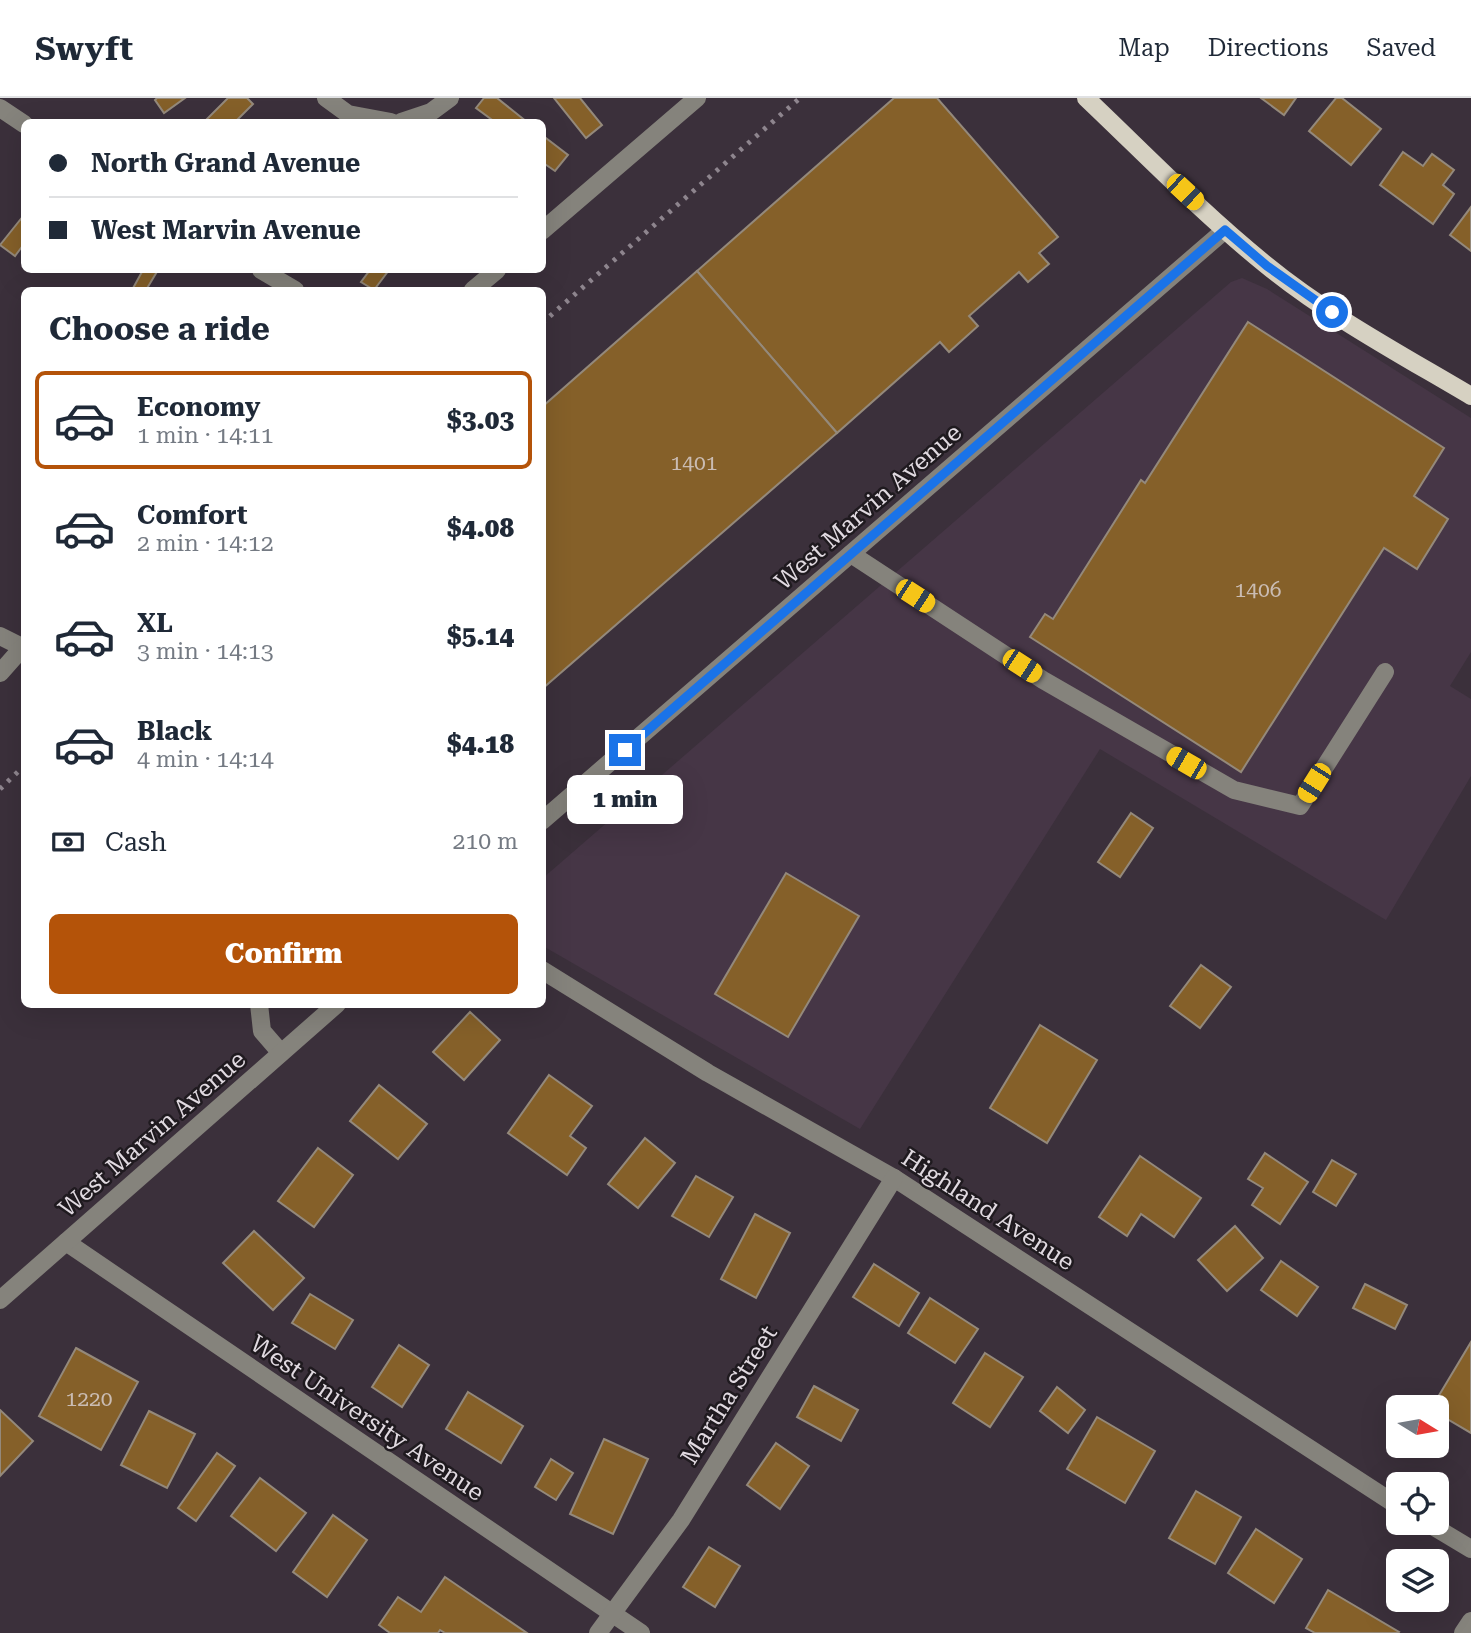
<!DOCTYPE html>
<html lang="en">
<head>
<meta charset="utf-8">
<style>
  body { margin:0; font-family:"Roboto Serif",serif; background:#f6f6f7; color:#1f2937; height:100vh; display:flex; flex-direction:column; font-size:26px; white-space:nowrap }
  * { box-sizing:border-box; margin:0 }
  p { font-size:23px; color:#747a83 }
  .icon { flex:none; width:38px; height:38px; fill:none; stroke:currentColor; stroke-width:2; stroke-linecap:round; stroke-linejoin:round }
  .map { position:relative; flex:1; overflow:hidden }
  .sheet { position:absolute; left:21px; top:189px; width:525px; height:721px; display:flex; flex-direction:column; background:#fff; border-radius:10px; box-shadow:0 7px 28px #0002 }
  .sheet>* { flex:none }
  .hud { position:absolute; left:21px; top:21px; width:525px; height:154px; border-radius:10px; box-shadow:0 7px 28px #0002; display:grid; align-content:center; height:154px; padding:0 28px; background:#fff }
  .needle { width:46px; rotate:101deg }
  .tools { position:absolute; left:1386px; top:1297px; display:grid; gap:14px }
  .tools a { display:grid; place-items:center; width:63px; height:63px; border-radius:10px; background:#fff; box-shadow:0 7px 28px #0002; font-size:35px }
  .end { position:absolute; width:32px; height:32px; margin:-16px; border:9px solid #1a73e8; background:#fff; box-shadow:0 0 0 4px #fff }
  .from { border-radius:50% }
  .bubble { position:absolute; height:49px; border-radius:10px; background:#fff; box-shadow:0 7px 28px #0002; font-size:23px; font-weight:800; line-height:49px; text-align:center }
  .car { position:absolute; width:21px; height:42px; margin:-21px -10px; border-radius:9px; box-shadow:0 0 5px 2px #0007; background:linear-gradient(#f5c518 24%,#345 0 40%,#f5c518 0 76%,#345 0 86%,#f5c518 0) }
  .hud b { display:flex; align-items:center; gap:24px; height:66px; font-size:26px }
  .hud b+b { border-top:2px solid #e0e1e3 }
  .hud i { width:18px; height:18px; background:#1f2937 }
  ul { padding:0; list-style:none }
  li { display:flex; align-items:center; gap:21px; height:98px; margin:0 14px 10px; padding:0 14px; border:4px solid transparent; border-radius:10px }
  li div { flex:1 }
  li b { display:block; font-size:26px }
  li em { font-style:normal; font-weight:800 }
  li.selected { border-color:#b45309 }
  li>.icon { width:63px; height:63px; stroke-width:1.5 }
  h2 { padding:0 28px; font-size:32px; line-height:84px }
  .pay { display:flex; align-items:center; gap:18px; height:77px; padding:0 28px; font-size:26px }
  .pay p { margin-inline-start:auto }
  .primary-button { display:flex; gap:14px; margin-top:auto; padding:14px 28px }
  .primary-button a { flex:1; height:80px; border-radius:10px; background:#b45309; color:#fff; font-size:28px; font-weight:800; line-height:80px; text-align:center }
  header { display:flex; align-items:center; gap:42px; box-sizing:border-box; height:98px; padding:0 35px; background:#fff; border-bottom:2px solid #e0e1e3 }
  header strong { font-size:33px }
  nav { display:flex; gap:38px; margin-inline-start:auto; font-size:24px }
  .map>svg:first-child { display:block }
</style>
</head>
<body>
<header>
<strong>Swyft</strong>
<nav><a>Map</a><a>Directions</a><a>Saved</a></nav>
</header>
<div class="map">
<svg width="1471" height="1535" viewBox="0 0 1471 1535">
  <rect width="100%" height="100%" fill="#3b303b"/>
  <!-- built -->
  <path fill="#463646" d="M1242 180 1267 191 1471 320V554L1450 588 1471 601V678L1386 822 1100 651 860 1031 543 848V780L1231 184Z"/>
  <!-- building -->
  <g fill="#856029" stroke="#94897b" stroke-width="2">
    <path d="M157 0H185L164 15 155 2Z"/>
    <path d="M228 0H247L253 6 235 24H204Z"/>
    <path d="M484 0H497L527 24H495L476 10Z"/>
    <path d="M554 0H580L602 27 586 40Z"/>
    <path d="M894 0H937L1058 139 1039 155 1049 166 1028 184 1019 174 969 218 978 228 949 254 940 244 837 335 697 173Z"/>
    <path d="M1261 0H1296L1284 17Z"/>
    <path d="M1336 0H1342L1381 31 1351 67 1309 33Z"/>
    <path d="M542 37 568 57 555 73 542 64Z"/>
    <path d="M1403 54 1423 68 1432 56 1454 72 1443 87 1454 96 1433 126 1380 87Z"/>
    <path d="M1471 109V153L1450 137Z"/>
    <path d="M24 117V146L15 158 0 147Z"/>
    <path d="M143 172H158L146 192H132Z"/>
    <path d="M370 172H389L374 192 361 184Z"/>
    <path d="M697 173 837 335 542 591V309Z"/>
    <path d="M1248 224 1444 350 1414 398 1448 421 1417 471 1384 450 1241 674 1030 539 1045 516 1053 521 1141 382 1145 385Z"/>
    <path d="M1131 715 1153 730 1120 779 1098 764Z"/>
    <path d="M786 775 859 818 788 939 715 896Z"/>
    <path d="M1201 867 1231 889 1200 930 1170 908Z"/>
    <path d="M470 914 500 942 464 982 433 954Z"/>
    <path d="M1040 927 1097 962 1047 1045 990 1010Z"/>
    <path d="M549 977 592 1008 570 1038 586 1050 567 1077 508 1035Z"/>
    <path d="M379 987 427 1026 398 1061 350 1023Z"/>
    <path d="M645 1040 675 1065 638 1110 608 1086Z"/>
    <path d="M318 1050 353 1077 314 1129 278 1103Z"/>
    <path d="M1265 1055 1308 1084 1280 1126 1252 1107 1263 1090 1248 1081Z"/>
    <path d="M1140 1058 1201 1100 1174 1139 1141 1116 1127 1138 1099 1119Z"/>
    <path d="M1332 1062 1356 1076 1336 1108 1313 1094Z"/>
    <path d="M696 1078 733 1099 709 1139 672 1118Z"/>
    <path d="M755 1116 790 1135 756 1200 721 1181Z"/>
    <path d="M1235 1128 1263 1160 1227 1193 1198 1162Z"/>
    <path d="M254 1133 304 1180 273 1212 223 1165Z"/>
    <path d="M1281 1163 1318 1189 1297 1218 1261 1192Z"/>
    <path d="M874 1166 919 1195 899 1228 853 1199Z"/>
    <path d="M1365 1186 1407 1207 1395 1231 1353 1210Z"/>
    <path d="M310 1196 353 1222 335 1251 292 1225Z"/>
    <path d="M930 1200 978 1231 955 1265 908 1235Z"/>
    <path d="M1471 1244V1335L1437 1315V1309H1432Z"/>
    <path d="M399 1247 429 1267 402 1309 372 1289Z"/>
    <path d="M76 1250 138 1284 101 1352 39 1318Z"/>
    <path d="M985 1255 1023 1279 990 1329 953 1305Z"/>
    <path d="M814 1288 858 1312 841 1343 797 1319Z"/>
    <path d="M1057 1289 1085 1312 1068 1335 1040 1313Z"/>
    <path d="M468 1294 523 1328 501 1365 446 1331Z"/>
    <path d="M0 1312 33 1343 0 1378Z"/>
    <path d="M149 1313 195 1336 167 1390 121 1367Z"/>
    <path d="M1097 1319 1155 1353 1125 1405 1067 1371Z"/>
    <path d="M604 1341 648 1361 613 1436 570 1416Z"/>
    <path d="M776 1345 809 1368 780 1411 747 1387Z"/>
    <path d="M217 1355 235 1368 196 1423 178 1410Z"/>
    <path d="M551 1361 573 1375 556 1402 535 1389Z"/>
    <path d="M260 1380 306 1415 276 1453 231 1418Z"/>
    <path d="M1196 1393 1241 1419 1215 1466 1169 1440Z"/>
    <path d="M333 1417 367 1442 327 1499 293 1474Z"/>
    <path d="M1256 1431 1302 1461 1274 1505 1228 1475Z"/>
    <path d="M709 1449 740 1468 715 1509 683 1489Z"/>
    <path d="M445 1479 527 1535H445L440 1532 438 1535H390L379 1527 398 1499 421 1514Z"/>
    <path d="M1328 1492 1399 1534 1398 1535H1315L1306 1530Z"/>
  </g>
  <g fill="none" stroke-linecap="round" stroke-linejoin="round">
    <!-- minor -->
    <g stroke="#85837c" stroke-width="18">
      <path d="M326 0 348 16 391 24"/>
      <path d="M0 10 24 26"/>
      <path d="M401 24 431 14 450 0"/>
      <path d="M542 133 697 0"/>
      <path d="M261 172 295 192"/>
      <path d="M473 192 497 172"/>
      <path d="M851 456 1043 582 1234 692 1300 708 1385 574"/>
      <path d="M0 538 24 550"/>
      <path d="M0 575 23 549"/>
      <path d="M542 723 1225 132"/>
      <path d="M542 872 708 975 894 1080 1398 1408"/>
      <path d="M259 906 262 933 281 955"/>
      <path d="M66 1144 641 1535"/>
      <path d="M0 1202 337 906"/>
      <path d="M1426 1424 1471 1451"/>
      <path d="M598 1535 681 1422 894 1080"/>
      <path d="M1463 1535 1471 1523"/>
    </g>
    <!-- major -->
    <path stroke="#d6d1c2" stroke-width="18" d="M1086 0C1145 56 1202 115 1265 166 1327 217 1402 257 1471 298"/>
    <!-- rail -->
    <g stroke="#8e858e" stroke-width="5" stroke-dasharray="3.5 7" stroke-linecap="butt">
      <path d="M542 225 800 0"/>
      <path d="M0 691 24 668"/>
    </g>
  </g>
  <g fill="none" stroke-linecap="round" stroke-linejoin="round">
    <!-- route -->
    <path stroke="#1a73e8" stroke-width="9" d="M625 652 1225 132 1267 168 1332 214"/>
  </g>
  <g text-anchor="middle" stroke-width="5" stroke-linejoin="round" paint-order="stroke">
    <!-- number labels -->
    <g font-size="21" fill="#cabcb3">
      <text x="694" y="372">1401</text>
      <text x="1258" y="499">1406</text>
      <text x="89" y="1308">1220</text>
    </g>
    <!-- street labels -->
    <g font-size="24" fill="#e1dae1" stroke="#1f1a1f">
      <text transform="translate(868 409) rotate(-41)" y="8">West Marvin Avenue</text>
      <text transform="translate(152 1036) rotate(-41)" y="8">West Marvin Avenue</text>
      <text transform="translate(988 1112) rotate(33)" y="8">Highland Avenue</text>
      <text transform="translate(729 1297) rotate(-58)" y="8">Martha Street</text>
      <text transform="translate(367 1320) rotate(34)" y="8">West University Avenue</text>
    </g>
  </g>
</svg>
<div class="tools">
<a><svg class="needle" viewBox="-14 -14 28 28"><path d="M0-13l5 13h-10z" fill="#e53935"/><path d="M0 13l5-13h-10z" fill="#747a83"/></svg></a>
<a><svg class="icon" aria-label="locate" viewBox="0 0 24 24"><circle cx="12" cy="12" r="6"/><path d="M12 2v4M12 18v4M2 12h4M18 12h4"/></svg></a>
<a><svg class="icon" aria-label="layers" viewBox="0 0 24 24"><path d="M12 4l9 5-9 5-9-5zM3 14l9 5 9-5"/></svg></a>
</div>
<i class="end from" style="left:1332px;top:214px"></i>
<i class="end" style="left:625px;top:652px"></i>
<div class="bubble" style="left:567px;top:677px;width:116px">1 min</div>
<i class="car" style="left:1185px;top:94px;rotate:133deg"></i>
<i class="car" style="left:915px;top:498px;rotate:123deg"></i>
<i class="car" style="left:1022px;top:568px;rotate:123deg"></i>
<i class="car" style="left:1186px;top:665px;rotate:300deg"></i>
<i class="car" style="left:1314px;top:685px;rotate:212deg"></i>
<div class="hud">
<b><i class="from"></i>North Grand Avenue</b>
<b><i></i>West Marvin Avenue</b>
</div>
<section class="sheet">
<h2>Choose a ride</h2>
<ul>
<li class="selected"><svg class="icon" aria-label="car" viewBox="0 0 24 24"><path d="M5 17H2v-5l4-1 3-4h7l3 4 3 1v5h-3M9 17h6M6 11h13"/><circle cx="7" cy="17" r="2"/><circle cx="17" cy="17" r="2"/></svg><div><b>Economy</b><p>1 min · 14:11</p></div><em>$3.03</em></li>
<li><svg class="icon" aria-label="car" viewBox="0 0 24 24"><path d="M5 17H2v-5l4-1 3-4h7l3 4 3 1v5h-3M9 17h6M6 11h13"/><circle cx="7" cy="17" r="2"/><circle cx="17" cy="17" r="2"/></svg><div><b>Comfort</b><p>2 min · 14:12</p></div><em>$4.08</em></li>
<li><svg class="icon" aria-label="car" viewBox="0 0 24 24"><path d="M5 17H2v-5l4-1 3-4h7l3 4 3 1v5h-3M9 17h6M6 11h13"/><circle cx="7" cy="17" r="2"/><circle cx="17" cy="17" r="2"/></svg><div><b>XL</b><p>3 min · 14:13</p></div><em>$5.14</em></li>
<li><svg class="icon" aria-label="car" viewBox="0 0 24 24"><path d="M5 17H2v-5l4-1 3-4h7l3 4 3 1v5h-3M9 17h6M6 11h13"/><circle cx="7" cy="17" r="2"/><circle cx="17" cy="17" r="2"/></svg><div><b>Black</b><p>4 min · 14:14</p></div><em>$4.18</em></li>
</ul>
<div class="pay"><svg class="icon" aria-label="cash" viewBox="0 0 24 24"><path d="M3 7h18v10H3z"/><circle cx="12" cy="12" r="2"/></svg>Cash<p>210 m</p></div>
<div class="primary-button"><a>Confirm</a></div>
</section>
</div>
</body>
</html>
